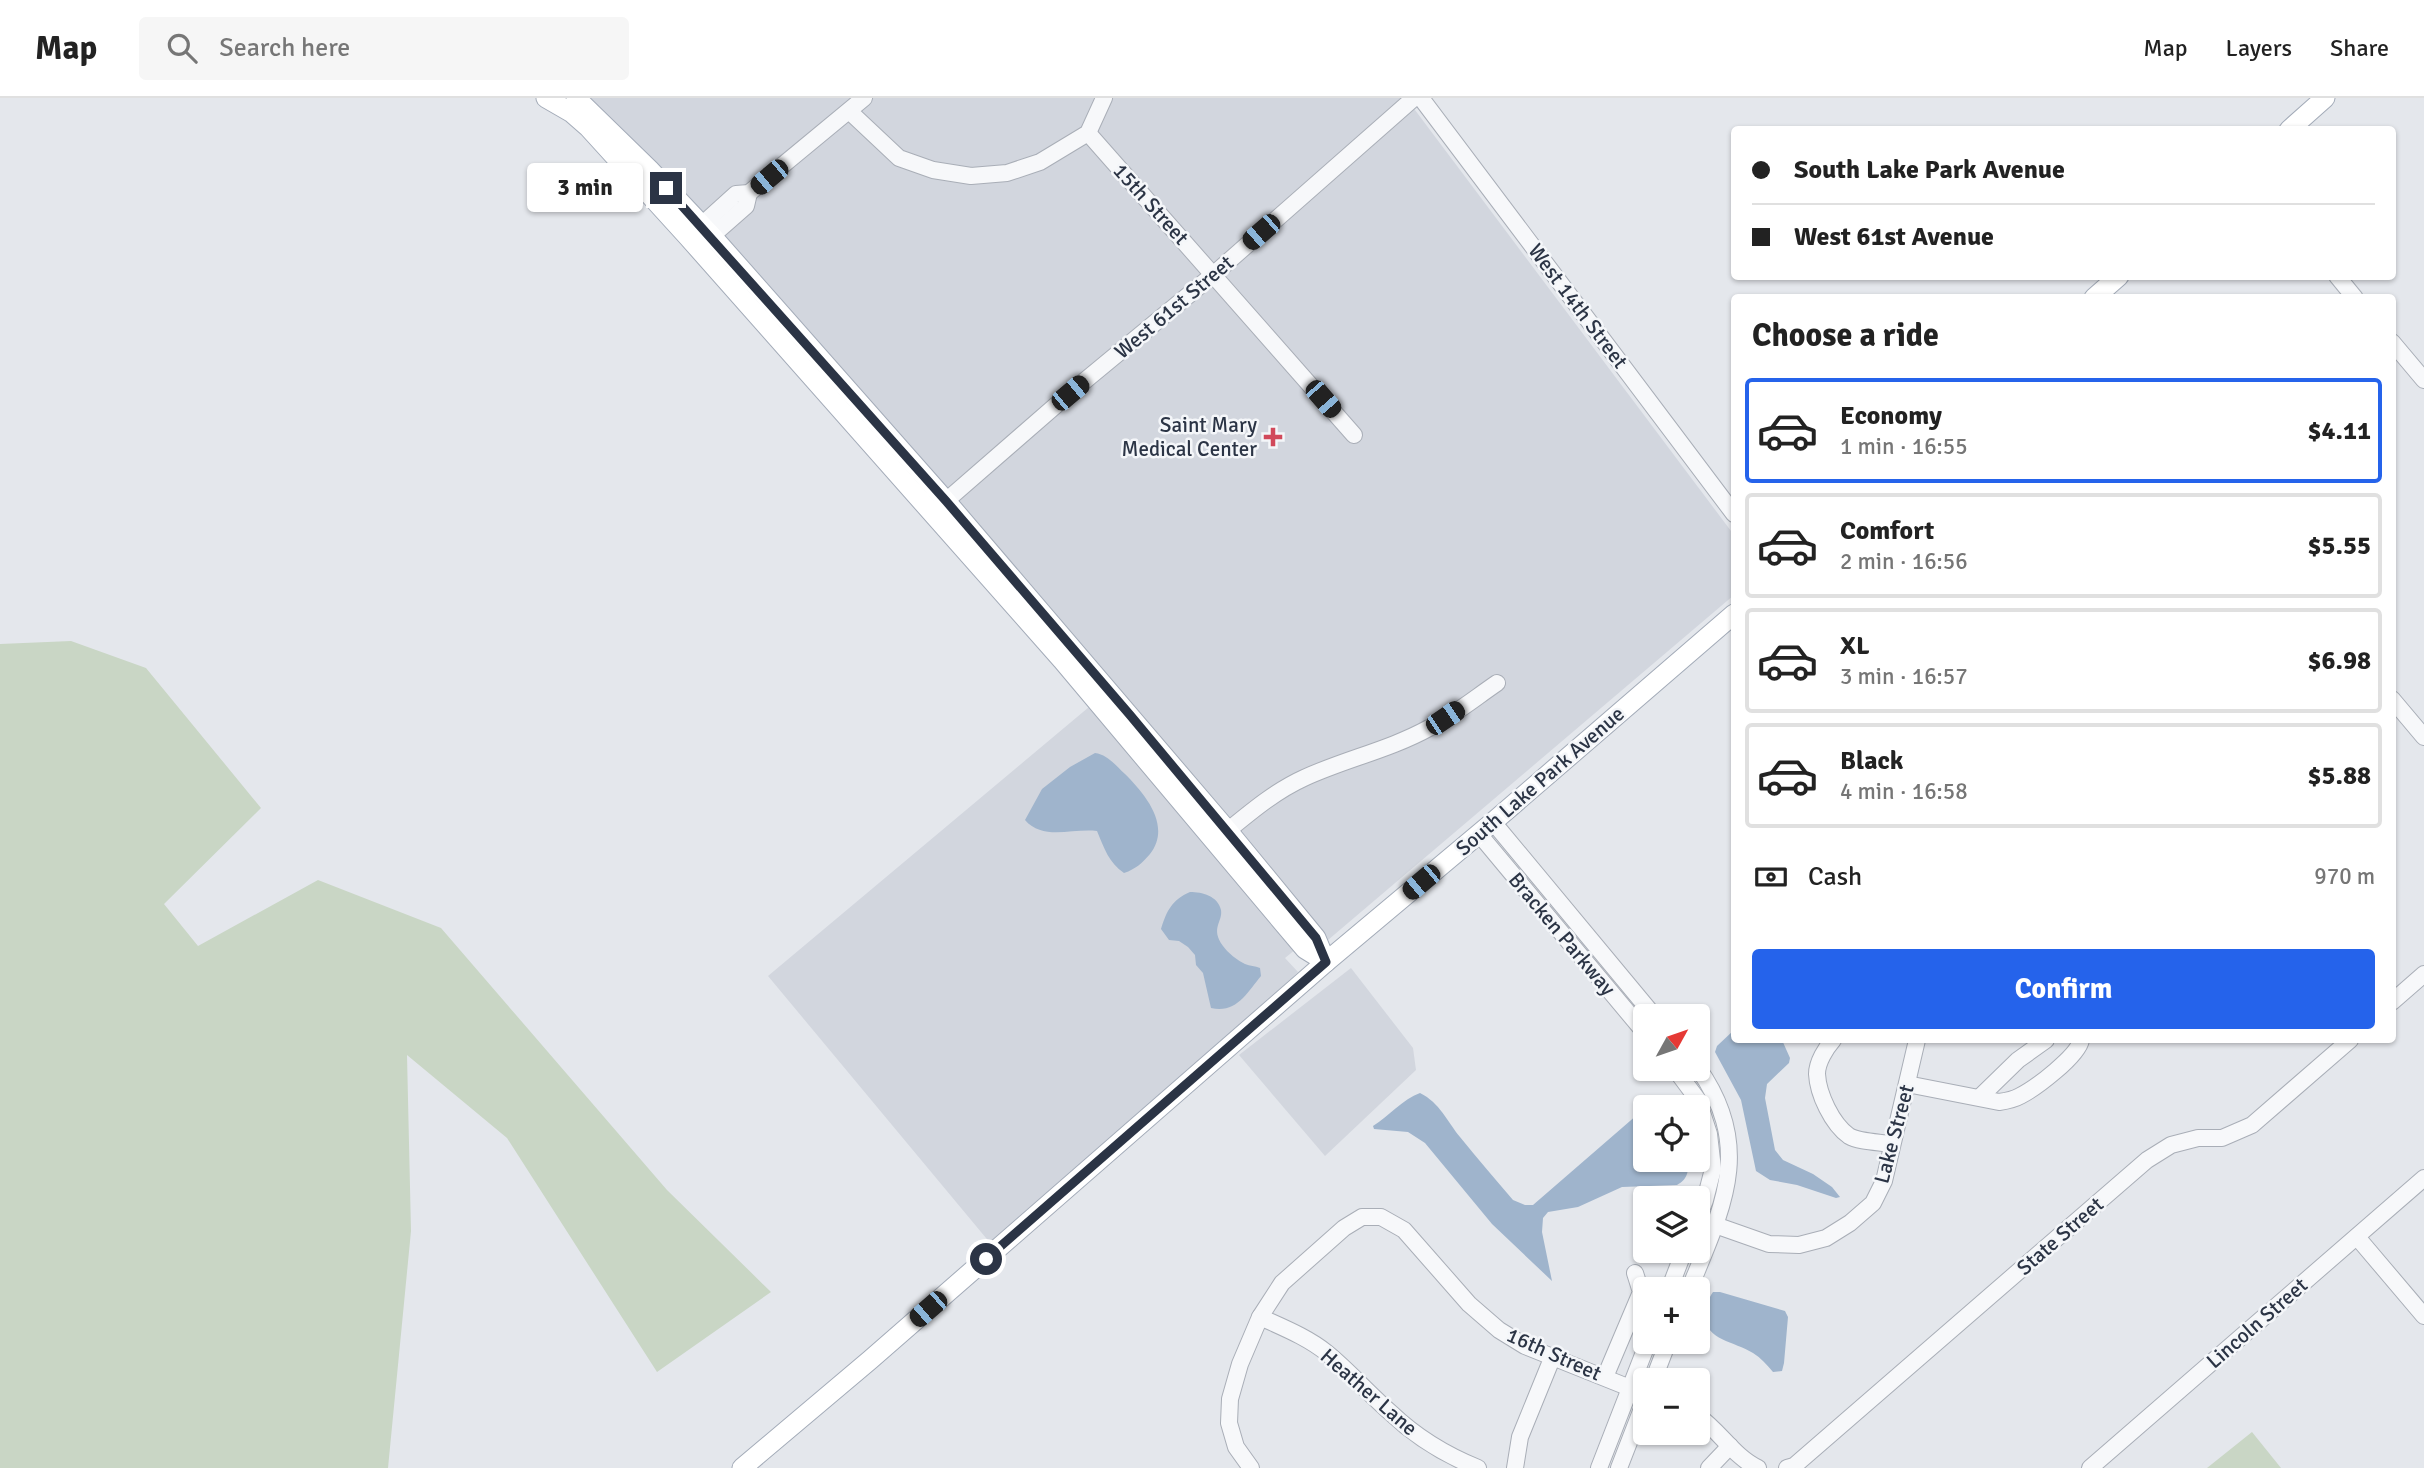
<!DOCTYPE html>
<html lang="en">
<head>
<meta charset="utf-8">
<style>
  body { margin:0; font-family:Signika,sans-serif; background:#f6f6f6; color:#222; height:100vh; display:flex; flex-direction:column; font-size:26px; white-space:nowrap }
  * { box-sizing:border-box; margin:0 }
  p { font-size:23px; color:#767676 }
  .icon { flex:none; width:38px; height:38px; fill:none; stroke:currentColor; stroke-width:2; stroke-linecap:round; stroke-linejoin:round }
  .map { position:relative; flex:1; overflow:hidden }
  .details { position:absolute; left:1731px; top:196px; width:665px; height:749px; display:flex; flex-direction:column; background:#fff; border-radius:7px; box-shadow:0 2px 5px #0004 }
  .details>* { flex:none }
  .banner { position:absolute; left:1731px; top:28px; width:665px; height:154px; border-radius:7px; box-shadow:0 2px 5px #0004; display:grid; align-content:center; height:154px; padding:0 21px; background:#fff }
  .needle { width:46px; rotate:50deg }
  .controls { position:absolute; left:1633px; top:906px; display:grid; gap:14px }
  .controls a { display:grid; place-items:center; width:77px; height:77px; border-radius:7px; background:#fff; box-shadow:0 2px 5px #0004; font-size:35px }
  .end { position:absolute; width:32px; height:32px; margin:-16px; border:9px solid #2b3445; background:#fff; box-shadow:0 0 0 4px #fff }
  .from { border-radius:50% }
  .bubble { position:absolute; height:49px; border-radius:7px; background:#fff; box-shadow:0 2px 5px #0004; font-size:23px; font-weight:800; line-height:49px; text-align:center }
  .car { position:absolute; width:21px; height:42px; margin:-21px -10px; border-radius:9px; box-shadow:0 0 5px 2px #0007; background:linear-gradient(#222 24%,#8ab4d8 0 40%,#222 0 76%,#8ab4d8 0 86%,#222 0) }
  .banner b { display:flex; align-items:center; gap:24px; height:66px; font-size:26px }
  .banner b+b { border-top:2px solid #e0e0e0 }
  .banner i { width:18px; height:18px; background:#222 }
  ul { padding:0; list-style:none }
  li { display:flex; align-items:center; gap:21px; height:105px; margin:0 14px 10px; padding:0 7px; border:4px solid #e0e0e0; border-radius:7px }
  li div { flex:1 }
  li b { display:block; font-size:26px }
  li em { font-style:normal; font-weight:800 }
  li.active { border-color:#2563eb }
  li>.icon { width:63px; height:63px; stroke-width:1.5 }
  h2 { padding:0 21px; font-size:32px; line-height:84px }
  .pay { display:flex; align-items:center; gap:18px; height:77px; padding:0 21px; font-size:26px }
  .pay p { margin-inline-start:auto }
  .action { display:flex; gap:14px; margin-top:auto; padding:14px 21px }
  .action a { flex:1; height:80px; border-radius:7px; background:#2563eb; color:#fff; font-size:28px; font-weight:800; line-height:80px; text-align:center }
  header { display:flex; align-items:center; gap:42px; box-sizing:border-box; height:98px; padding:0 35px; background:#fff; border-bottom:2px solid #e0e0e0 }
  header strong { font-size:33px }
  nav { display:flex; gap:38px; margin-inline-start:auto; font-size:24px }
  .search { width:490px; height:63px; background:#f6f6f6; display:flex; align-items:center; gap:18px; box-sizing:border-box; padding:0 24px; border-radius:7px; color:#767676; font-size:26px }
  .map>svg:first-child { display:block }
</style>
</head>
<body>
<header>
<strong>Map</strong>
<div class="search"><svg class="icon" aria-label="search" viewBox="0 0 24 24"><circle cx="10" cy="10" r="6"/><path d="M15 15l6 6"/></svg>Search here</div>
<nav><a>Map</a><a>Layers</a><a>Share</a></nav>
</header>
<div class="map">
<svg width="2424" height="1370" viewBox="0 0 2424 1370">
  <rect width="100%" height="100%" fill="#e4e7ec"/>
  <!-- built -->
  <g fill="#d2d6de">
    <path d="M584 0H1406L1734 437V497L1328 842Z"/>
    <path d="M1089 609 1296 851 1285 860 1298 874 1262 908 991 1146 768 878Z"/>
    <path d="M1351 870 1413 950 1416 972 1325 1058 1239 957Z"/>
  </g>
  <!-- green -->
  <g fill="#c9d6c5">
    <path d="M71 543 146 570 261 710 164 806 198 848 318 782 441 830 667 1092 771 1194 657 1274 507 1040 407 957 411 1133 388 1370H0V546Z"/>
    <path d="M2252 1334 2281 1370H2207Z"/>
  </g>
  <!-- water -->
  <g fill="#9fb4cc">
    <path d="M1095 655C1108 657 1115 667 1125 676 1145 696 1172 728 1150 756 1142 765 1136 771 1124 775 1109 765 1104 750 1097 733 1072 730 1043 743 1025 722L1042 691 1070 669Z"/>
    <path d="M1190 794C1202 794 1218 798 1221 812 1223 824 1210 830 1223 848 1227 854 1238 863 1245 866 1250 868 1255 868 1260 870L1261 878C1247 895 1236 916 1211 910L1203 875 1196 867 1195 857 1188 849 1179 843 1169 842 1161 831C1167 812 1172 802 1190 794Z"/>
    <path d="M1734 932V942H1782L1790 960 1789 965 1767 986 1765 1000 1775 1052 1783 1062 1813 1076 1832 1089 1840 1099 1836 1100 1797 1087 1770 1082 1756 1073 1741 1002 1715 954 1717 948Z"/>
    <path d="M1420 995C1440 1005 1447 1023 1460 1039 1477 1060 1495 1081 1513 1102L1525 1107H1533L1645 1010V1062H1689C1688 1074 1688 1081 1677 1087L1622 1089 1578 1109 1548 1114 1543 1120 1542 1134 1552 1183 1492 1126 1425 1045 1408 1034 1374 1031 1373 1028C1389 1018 1403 1001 1420 995Z"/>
    <path d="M1713 1194H1720L1785 1213 1788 1219 1784 1265 1782 1273 1773 1274C1767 1267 1761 1260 1753 1255 1732 1242 1699 1242 1707 1210 1708 1203 1709 1200 1713 1194Z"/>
  </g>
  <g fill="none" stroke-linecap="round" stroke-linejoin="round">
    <defs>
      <g id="minor">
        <path d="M1421 0 1734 416"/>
        <path d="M849 13 899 60 933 72 971 78 1007 75 1040 64 1088 35 1104 0"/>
        <path d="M1088 35 1354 337"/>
        <path d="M694 134 736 96 749 95 864 0"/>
        <path d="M705 144 746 108 749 95"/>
        <path d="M2337 178 2355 200"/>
        <path d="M2392 244 2424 282"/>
        <path d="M939 409 1070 295 1214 176 1414 0"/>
        <path d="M2392 601 2424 639"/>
        <path d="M1493 724 1655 919"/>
        <path d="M1479 736 1645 935"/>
        <path d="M1220 739C1246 718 1273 694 1304 680 1345 661 1389 652 1429 630 1453 618 1475 600 1497 585"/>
        <path d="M2392 904 2424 876"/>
        <path d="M1833 942C1826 950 1817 964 1817 976 1818 996 1832 1026 1849 1038 1859 1044 1879 1044 1891 1046"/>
        <path d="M1675 971 1698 1002 1709 1036 1713 1071 1705 1102 1698 1120"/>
        <path d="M1907 986 1999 1004C2006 1003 2013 1002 2020 998 2036 990 2078 958 2081 942"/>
        <path d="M1980 999 2018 962 2046 942"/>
        <path d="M1698 1121 1769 1146 1799 1147 1826 1140 1850 1125 1873 1105 1884 1083 1917 942"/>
        <path d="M2357 1139 2424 1218"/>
        <path d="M1669 1192 1684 1153"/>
        <path d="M1689 1192C1722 1111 1755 1050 1698 970"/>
        <path d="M1260 1219C1284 1230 1307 1239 1327 1255 1350 1274 1369 1296 1391 1315 1416 1339 1446 1357 1478 1370"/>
        <path d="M1605 1279 1641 1194 1635 1175"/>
        <path d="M1653 1283 1668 1244"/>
        <path d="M1698 1318C1720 1333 1734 1359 1758 1370"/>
        <path d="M1251 1370 1236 1349 1229 1325 1230 1301 1240 1266 1260 1219 1282 1185 1344 1130 1362 1119H1381L1404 1132 1469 1206 1499 1232 1525 1248 1645 1296"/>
        <path d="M1515 1370 1520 1339 1553 1258"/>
        <path d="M1599 1370 1648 1244"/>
        <path d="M1619 1370 1645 1303"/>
        <path d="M1709 1370 1730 1348"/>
        <path d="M1787 1370 1794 1368 2147 1062 2171 1047 2198 1040H2222L2252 1027 2350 942"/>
        <path d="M2090 1370 2424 1080"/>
      </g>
      <g id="major">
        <path d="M546 0 572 15 588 29 688 139 1062 562 1305 851 1326 864"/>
        <path d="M576 0 649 71 712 138 946 403 1228 733 1316 840 1326 864"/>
        <path d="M2289 32 2325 0"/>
        <path d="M2094 200 2119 178"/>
        <path d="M742 1370 870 1262 1326 864 1493 724 1734 516"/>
      </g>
    </defs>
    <!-- minor casing -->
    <use href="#minor" stroke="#a9aeb7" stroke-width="18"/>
    <!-- major casing -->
    <use href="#major" stroke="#a3abb8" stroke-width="21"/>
    <!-- minor -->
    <use href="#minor" stroke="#f7f8fa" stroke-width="16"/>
    <!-- major -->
    <use href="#major" stroke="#fff" stroke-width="19"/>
  </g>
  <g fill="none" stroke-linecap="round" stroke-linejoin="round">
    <!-- route -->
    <path stroke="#2b3445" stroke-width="9" d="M666 90 946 403 1130 617 1316 840 1326 864 986 1161"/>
  </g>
  <!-- markers -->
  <path fill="#d1495b" stroke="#f4f6f9" stroke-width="2.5" d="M1269.5 328.5h7v7h7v7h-7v7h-7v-7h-7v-7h7z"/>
  <g text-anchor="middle" stroke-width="5" stroke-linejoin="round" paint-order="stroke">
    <!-- street labels -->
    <g font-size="21" fill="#2b3445" stroke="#f4f6f9">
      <text transform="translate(1151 106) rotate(48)" y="7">15th Street</text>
      <text transform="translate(1578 208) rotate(53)" y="7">West 14th Street</text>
      <text transform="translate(1174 209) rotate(-40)" y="7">West 61st Street</text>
      <text transform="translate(1540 683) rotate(-41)" y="7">South Lake Park Avenue</text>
      <text transform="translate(1562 836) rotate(50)" y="7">Bracken Parkway</text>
      <text transform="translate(1894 1036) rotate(-75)" y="7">Lake Street</text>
      <text transform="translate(2060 1138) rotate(-41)" y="7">State Street</text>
      <text transform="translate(2257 1225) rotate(-41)" y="7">Lincoln Street</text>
      <text transform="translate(1554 1256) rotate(24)" y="7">16th Street</text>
      <text transform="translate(1369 1294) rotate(41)" y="7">Heather Lane</text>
    </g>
    <!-- poi labels -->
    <g font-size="21" fill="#2b3445" stroke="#f4f6f9" text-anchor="end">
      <text x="1257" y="334">Saint Mary<tspan x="1257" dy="24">Medical Center</tspan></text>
    </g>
  </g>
</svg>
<div class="controls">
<a><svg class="needle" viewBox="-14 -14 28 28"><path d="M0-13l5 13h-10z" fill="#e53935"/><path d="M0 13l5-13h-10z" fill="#767676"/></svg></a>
<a><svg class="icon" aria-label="locate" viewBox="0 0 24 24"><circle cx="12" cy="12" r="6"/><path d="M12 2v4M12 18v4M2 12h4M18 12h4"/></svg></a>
<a><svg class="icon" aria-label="layers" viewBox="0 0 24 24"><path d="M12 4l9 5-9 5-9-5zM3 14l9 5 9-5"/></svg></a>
<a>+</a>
<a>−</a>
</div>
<i class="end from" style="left:986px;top:1161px"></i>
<i class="end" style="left:666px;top:90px"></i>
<div class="bubble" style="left:527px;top:65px;width:116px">3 min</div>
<i class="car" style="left:769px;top:79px;rotate:230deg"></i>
<i class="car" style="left:1261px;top:134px;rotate:229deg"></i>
<i class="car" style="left:1070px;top:295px;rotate:50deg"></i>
<i class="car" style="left:1323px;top:301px;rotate:139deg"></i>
<i class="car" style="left:1445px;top:620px;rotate:56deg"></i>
<i class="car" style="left:1421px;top:784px;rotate:230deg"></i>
<i class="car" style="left:928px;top:1211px;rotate:229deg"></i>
<div class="banner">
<b><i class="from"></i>South Lake Park Avenue</b>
<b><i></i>West 61st Avenue</b>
</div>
<section class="details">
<h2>Choose a ride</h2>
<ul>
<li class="active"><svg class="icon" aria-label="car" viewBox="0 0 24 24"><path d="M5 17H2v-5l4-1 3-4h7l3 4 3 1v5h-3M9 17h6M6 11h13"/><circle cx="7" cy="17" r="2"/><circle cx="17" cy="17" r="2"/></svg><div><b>Economy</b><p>1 min · 16:55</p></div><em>$4.11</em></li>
<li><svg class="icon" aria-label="car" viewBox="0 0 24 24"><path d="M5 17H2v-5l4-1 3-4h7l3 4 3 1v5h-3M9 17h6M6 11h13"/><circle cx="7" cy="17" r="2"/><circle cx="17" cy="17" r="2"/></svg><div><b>Comfort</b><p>2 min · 16:56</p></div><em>$5.55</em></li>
<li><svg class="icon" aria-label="car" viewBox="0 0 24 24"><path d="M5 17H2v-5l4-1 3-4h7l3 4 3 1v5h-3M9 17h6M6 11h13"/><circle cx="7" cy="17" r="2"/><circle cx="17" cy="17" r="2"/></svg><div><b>XL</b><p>3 min · 16:57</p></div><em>$6.98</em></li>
<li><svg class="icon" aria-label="car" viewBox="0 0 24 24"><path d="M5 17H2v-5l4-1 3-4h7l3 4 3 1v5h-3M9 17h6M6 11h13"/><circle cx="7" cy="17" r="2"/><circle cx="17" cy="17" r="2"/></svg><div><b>Black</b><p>4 min · 16:58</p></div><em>$5.88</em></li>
</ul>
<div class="pay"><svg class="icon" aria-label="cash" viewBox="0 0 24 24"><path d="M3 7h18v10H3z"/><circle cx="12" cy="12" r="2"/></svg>Cash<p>970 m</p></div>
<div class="action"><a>Confirm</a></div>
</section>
</div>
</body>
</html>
